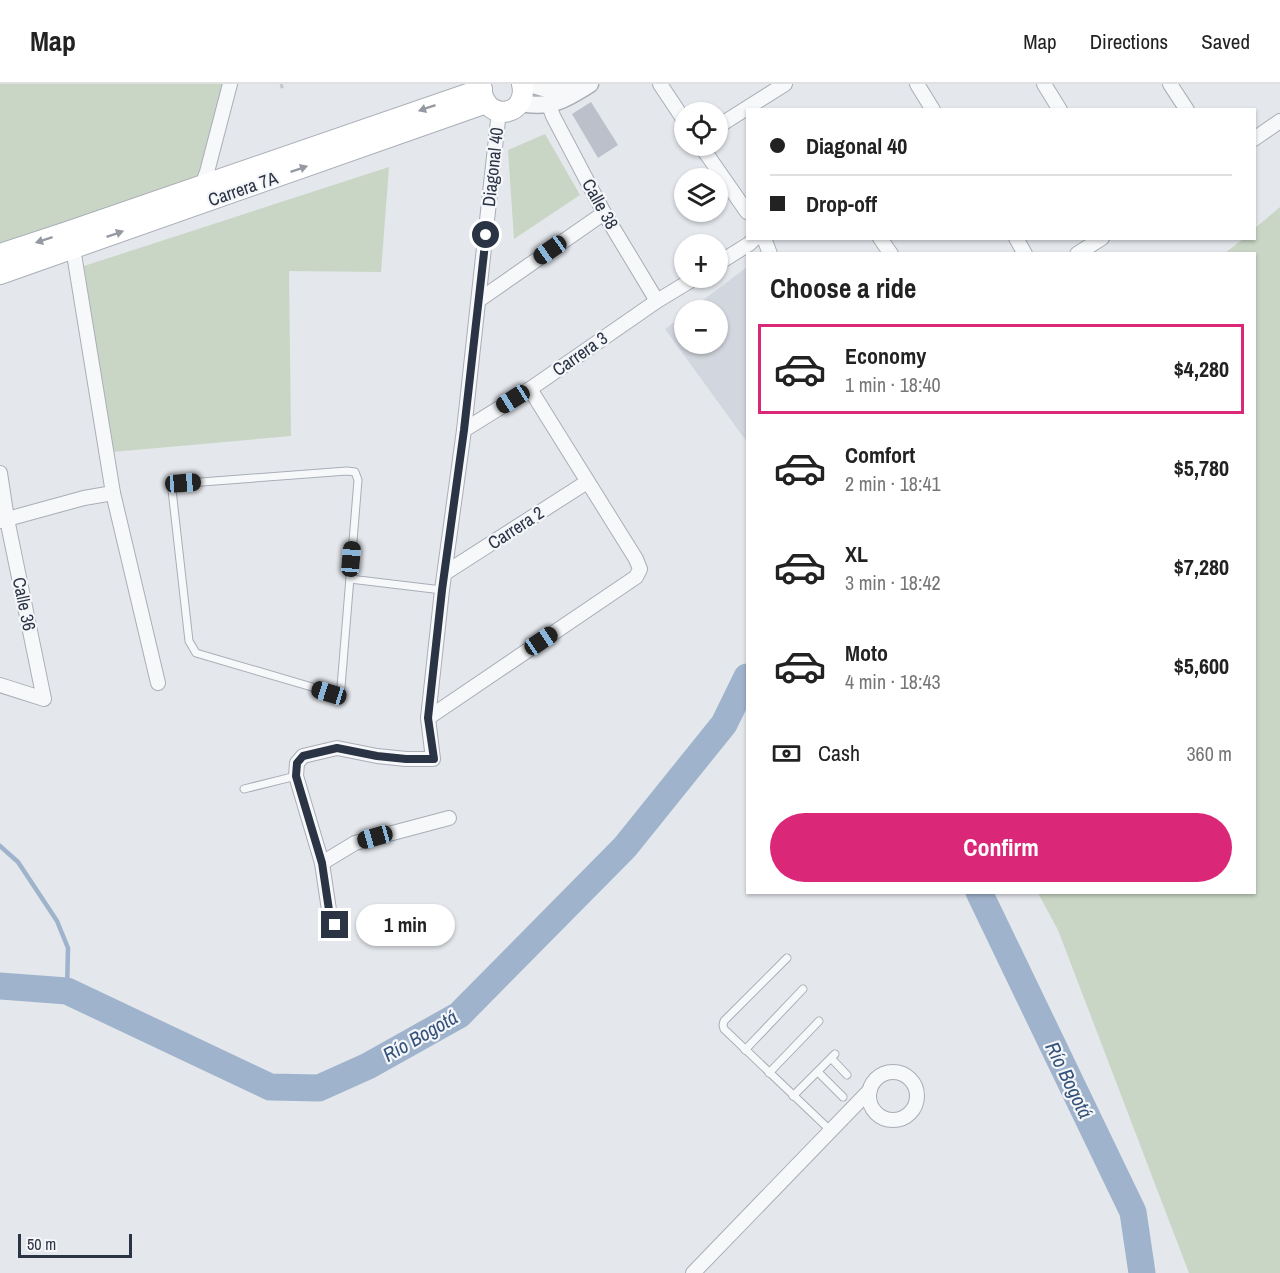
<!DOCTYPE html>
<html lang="en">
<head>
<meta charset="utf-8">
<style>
  body { margin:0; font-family:"Archivo Narrow",sans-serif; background:#f6f6f6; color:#222; height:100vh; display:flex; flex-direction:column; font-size:22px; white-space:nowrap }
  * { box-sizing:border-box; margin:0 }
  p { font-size:20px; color:#767676 }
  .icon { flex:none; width:33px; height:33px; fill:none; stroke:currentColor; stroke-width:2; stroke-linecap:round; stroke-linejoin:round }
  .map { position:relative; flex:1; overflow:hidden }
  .sheet { position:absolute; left:746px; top:168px; width:510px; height:642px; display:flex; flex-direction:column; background:#fff; border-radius:0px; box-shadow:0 2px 4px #0004 }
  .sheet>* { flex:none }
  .hud { position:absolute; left:746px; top:24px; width:510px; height:132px; border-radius:0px; box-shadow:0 2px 4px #0004; display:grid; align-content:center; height:132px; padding:0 24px; background:#fff }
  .fabs { position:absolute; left:674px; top:18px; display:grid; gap:12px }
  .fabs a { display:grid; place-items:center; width:54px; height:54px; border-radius:50%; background:#fff; box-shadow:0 2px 4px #0004; font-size:30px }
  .scale { position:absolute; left:18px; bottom:15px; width:114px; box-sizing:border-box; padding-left:6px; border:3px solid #2b3445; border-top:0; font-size:16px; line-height:21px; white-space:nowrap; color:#2b3445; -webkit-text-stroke:4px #f4f6f9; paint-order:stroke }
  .end { position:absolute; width:27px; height:27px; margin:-14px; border:8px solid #2b3445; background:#fff; box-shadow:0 0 0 3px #fff }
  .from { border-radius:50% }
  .bubble { position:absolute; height:42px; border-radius:21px; background:#fff; box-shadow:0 2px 4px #0004; font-size:20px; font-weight:700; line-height:42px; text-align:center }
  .car { position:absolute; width:18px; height:36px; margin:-18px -9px; border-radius:8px; box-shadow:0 0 4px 2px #0007; background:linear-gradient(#222 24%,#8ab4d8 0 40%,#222 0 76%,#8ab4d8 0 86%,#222 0) }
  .hud b { display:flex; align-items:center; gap:21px; height:57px; font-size:22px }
  .hud b+b { border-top:2px solid #e0e0e0 }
  .hud i { width:15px; height:15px; background:#222 }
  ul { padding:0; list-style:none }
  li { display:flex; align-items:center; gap:18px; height:90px; margin:0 12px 9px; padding:0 12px; border:3px solid transparent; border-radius:0px }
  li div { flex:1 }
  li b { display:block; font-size:22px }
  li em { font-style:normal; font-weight:700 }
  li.on { border-color:#db2777 }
  li>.icon { width:54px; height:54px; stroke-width:1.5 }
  h2 { padding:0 24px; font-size:27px; line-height:72px }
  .pay { display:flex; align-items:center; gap:15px; height:66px; padding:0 24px; font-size:22px }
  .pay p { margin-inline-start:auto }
  .primary-button { display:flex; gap:12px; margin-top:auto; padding:12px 24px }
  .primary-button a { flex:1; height:69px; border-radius:36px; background:#db2777; color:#fff; font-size:24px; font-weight:700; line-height:69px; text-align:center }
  header { display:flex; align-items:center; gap:36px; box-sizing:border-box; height:84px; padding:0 30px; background:#fff; border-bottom:2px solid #e0e0e0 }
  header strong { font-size:28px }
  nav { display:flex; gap:33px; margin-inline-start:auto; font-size:21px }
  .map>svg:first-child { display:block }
</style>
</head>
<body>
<header>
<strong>Map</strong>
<nav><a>Map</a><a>Directions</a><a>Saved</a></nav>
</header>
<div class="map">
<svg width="1280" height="1189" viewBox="0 0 1280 1189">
  <rect width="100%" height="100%" fill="#e4e7ec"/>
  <!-- built -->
  <path fill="#d2d6de" d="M747 183V358L665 245 684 231V260H717V226H690Z"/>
  <!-- green -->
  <g fill="#c9d6c5">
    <path d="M0 0H224L199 98 0 161Z"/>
    <path d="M545 50 580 111 514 155 508 66Z"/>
    <path d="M389 83 381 188 289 187 291 352 112 368 84 182Z"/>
    <path d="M1280 123V1189H1189L1058 846 1038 809 1254 808V170L1225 169 1243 155 1254 154V145Z"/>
  </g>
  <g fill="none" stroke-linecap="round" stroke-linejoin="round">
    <!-- stream -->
    <path stroke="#9fb4cc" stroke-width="4.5" d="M0 762 18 778 57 837 68 864 67 907"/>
    <!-- river -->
    <g stroke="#9fb4cc" stroke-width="27">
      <path d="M979 808 1133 1128 1142 1189"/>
      <path d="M0 902 67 907 270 1003 319 1004 368 982 459 931 625 763 724 640 747 593"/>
    </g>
  </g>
  <!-- building -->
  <path fill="#bbc0ca" d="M591 18 618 61 598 74 572 30Z"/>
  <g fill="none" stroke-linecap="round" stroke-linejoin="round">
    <defs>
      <g id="service">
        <path d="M347 387 355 388 358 396 341 603 338 610 329 608 196 569 189 557 172 406 175 400Z"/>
        <path d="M350 495 442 506"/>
        <path d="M244 705 296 692"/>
        <path d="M787 874 724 937 723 941 724 945 831 1047"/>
        <path d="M745 966 803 905"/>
        <path d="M831 974 847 991"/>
        <path d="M818 988 843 1013"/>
        <path d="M769 989 819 937"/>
        <path d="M793 1012 835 970"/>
      </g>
      <g id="minor">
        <path d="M660 0 684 36"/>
        <path d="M917 0 933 26"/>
        <path d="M1044 0 1060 26"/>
        <path d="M1170 0 1187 26"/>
        <path d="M549 21 553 32 604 129 657 217"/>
        <path d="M717 43 785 0"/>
        <path d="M1254 55 1280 37"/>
        <path d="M701 62 747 128"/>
        <path d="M202 101 207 88 230 0"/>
        <path d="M764 154 770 170"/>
        <path d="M880 154 891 170"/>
        <path d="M1016 154 1025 170"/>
        <path d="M73 164 113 409 158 599"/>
        <path d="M1077 170 1102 154"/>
        <path d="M717 180 749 160 755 154"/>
        <path d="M479 216 604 129"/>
        <path d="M464 346 530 305 657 217 695 194"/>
        <path d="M0 389 7 435 44 615 0 601"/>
        <path d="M0 437 84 414 113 409"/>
        <path d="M445 489 587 398"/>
        <path d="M428 634 636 493 640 485 636 475 530 305"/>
        <path d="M322 779 355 759 449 734"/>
        <path d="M335 841 329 826 322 779 296 692 297 679 303 672 337 664 377 672 406 675H433L428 634 442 506 464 346 499 27"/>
        <circle cx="893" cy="1012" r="24"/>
        <path d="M693 1189 870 1006"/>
      </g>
      <g id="tertiary">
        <path d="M530 0 550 6 578 5"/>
        <path d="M520 19C550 25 565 16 590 0"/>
      </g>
      <g id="secondary">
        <path d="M482 9C489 39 529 31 522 0"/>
        <path d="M0 170 67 148 482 5"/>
        <path d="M0 190 486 19"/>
      </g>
    </defs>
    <!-- service casing -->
    <use href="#service" stroke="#a9aeb7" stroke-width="9"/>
    <!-- minor casing -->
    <use href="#minor" stroke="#a9aeb7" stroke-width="16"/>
    <!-- tertiary casing -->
    <use href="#tertiary" stroke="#a9aeb7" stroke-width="19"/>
    <!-- secondary casing -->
    <use href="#secondary" stroke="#a9aeb7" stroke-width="22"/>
    <!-- path -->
    <path stroke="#c2c5cb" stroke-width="3" stroke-dasharray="4.5 4.5" stroke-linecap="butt" d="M281 0 283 6"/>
    <!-- service -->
    <use href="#service" stroke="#f7f8fa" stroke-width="7"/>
    <!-- minor -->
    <use href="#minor" stroke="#f7f8fa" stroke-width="14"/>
    <!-- tertiary -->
    <use href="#tertiary" stroke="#f7f8fa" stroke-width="16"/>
    <!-- secondary -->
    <use href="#secondary" stroke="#fff" stroke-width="20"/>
  </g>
  <!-- one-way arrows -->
  <defs><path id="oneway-solid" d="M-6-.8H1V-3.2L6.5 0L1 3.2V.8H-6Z" transform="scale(1.5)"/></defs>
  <g fill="#959aa2">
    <use href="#oneway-solid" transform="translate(427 24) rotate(161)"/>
    <use href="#oneway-solid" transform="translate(299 85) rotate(-19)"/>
    <use href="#oneway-solid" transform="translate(115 150) rotate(-19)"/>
    <use href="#oneway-solid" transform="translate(44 156) rotate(162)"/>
  </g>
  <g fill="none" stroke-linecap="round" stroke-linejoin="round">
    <!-- route -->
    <path stroke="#2b3445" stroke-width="8" d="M335 841 329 826 322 779 296 692 297 679 303 672 337 664 377 672 406 675H434L428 634 442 506 464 346 486 151"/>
  </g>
  <g text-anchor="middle" stroke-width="4.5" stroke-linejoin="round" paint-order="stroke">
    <!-- street labels -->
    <g font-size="18" fill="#2b3445" stroke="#f4f6f9">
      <text transform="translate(493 83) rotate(-84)" y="6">Diagonal 40</text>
      <text transform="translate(243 105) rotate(-19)" y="6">Carrera 7A</text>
      <text transform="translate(600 120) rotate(61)" y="6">Calle 38</text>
      <text transform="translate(580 270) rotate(-35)" y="6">Carrera 3</text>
      <text transform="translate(516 444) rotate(-33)" y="6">Carrera 2</text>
      <text transform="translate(24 520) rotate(78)" y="6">Calle 36</text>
    </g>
    <!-- water labels -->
    <g font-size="20" font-style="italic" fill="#34527a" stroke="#f4f6f9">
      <text transform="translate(420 952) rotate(-30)" y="7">Río Bogotá</text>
      <text transform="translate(1069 996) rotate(64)" y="7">Río Bogotá</text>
    </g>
  </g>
</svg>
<div class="fabs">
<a><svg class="icon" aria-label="locate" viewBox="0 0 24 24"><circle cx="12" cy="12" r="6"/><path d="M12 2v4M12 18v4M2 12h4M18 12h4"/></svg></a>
<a><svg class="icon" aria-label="layers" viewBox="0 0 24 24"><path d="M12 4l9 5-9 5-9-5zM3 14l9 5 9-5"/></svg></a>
<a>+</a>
<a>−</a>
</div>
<div class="scale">50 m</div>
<i class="end from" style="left:486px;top:151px"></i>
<i class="end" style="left:335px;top:841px"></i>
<div class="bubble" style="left:356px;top:820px;width:99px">1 min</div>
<i class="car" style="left:550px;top:166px;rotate:235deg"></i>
<i class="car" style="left:513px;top:315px;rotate:238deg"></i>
<i class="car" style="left:183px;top:399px;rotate:86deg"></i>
<i class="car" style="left:351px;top:475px;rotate:5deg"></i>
<i class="car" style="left:541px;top:557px;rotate:56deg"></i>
<i class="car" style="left:329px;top:609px;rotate:287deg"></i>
<i class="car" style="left:375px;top:753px;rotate:254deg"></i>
<div class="hud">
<b><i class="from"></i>Diagonal 40</b>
<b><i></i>Drop-off</b>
</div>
<section class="sheet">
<h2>Choose a ride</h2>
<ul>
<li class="on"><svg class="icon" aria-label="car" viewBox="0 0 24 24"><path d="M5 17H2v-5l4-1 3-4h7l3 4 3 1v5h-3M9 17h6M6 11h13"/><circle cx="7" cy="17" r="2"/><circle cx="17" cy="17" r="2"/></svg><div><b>Economy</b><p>1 min · 18:40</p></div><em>$4,280</em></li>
<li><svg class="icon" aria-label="car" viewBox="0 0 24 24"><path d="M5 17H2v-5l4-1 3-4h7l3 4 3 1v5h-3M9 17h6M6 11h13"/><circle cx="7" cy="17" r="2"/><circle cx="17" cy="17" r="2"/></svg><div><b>Comfort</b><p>2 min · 18:41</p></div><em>$5,780</em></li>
<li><svg class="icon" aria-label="car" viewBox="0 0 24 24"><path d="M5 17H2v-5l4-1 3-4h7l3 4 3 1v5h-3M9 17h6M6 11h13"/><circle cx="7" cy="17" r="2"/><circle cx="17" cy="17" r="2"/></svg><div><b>XL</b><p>3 min · 18:42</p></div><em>$7,280</em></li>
<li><svg class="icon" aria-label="car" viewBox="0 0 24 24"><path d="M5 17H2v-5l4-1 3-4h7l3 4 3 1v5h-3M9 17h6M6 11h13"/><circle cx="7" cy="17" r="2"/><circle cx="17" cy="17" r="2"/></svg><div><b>Moto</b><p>4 min · 18:43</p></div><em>$5,600</em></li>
</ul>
<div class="pay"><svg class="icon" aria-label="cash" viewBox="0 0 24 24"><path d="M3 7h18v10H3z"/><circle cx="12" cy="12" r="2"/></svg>Cash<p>360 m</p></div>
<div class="primary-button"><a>Confirm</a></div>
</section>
</div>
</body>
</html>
